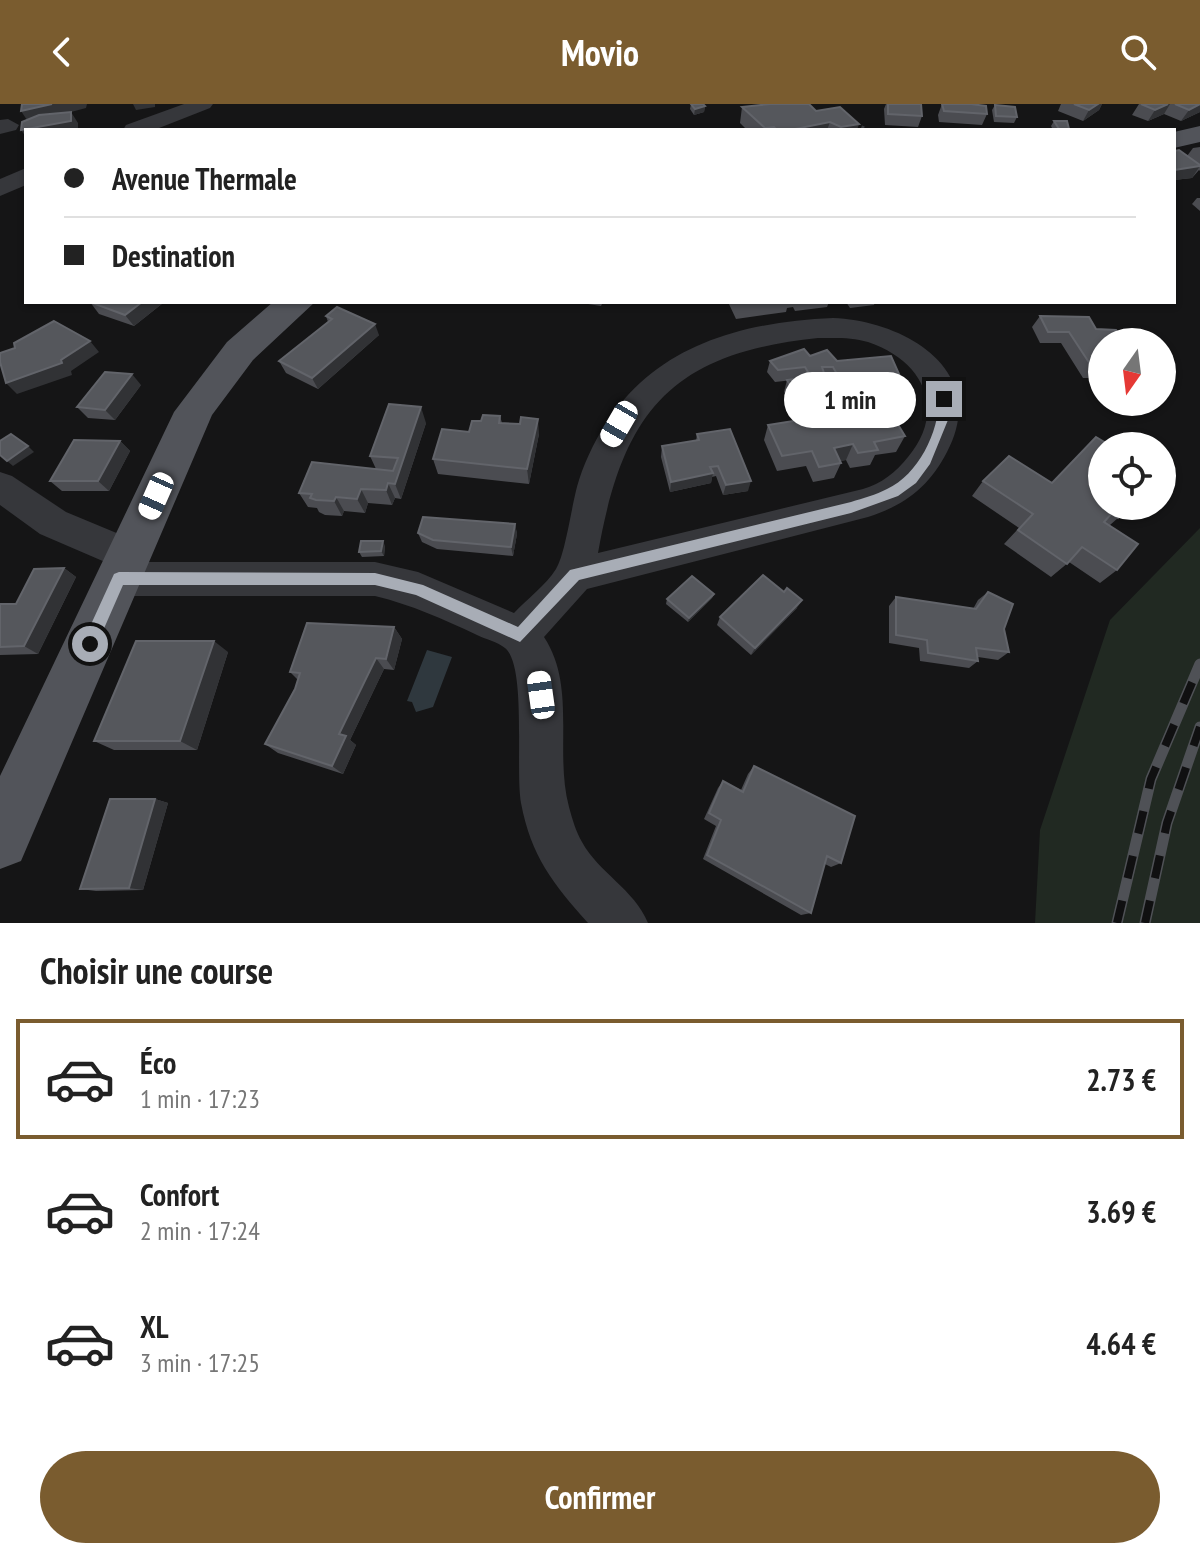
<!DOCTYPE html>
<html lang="fr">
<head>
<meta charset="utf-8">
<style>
  body { margin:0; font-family:"PT Sans Narrow",sans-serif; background:#f2f2f2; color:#222; height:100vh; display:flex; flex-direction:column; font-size:30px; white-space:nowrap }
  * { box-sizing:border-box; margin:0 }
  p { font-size:26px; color:#767676 }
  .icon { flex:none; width:44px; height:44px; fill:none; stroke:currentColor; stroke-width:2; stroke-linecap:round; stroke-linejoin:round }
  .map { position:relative; height:819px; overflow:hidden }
  .drawer { display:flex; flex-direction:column; background:#fff; flex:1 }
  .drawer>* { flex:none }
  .guide { position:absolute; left:24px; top:24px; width:1152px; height:176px; border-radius:0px; box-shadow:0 2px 6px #0004; display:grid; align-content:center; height:176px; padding:0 40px; background:#fff }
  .needle { width:52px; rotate:194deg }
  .buttons { position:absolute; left:1088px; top:224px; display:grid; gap:16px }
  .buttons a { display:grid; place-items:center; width:88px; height:88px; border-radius:50%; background:#fff; box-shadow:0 2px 6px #0004; font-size:40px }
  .end { position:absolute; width:36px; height:36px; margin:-18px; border:10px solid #a8adb6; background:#111; box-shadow:0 0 0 4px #111 }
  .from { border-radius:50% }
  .bubble { position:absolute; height:56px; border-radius:28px; background:#fff; box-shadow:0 2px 6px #0004; font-size:26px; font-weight:700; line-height:56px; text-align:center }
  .car { position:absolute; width:24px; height:48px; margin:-24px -12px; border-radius:10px; box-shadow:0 0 6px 2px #0007; background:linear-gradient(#fff 24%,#345 0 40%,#fff 0 76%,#345 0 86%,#fff 0) }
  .guide b { display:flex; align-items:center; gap:28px; height:76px; font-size:30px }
  .guide b+b { border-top:2px solid #e0e0e0 }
  .guide i { width:20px; height:20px; background:#222 }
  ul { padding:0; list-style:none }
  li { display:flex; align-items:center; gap:24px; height:120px; margin:0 16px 12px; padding:0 24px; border:4px solid transparent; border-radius:0px }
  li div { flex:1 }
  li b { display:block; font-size:30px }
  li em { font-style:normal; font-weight:700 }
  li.active { border-color:#7a5c2f }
  li>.icon { width:72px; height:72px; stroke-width:1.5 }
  h2 { padding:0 40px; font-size:36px; line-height:96px }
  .button { display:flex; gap:16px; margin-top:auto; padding:16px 40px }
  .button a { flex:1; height:92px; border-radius:48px; background:#7a5c2f; color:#fff; font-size:32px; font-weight:700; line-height:92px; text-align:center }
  header { display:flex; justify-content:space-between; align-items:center; height:104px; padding:0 40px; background:#7a5c2f; color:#fff; font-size:36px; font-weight:700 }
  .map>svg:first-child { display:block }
</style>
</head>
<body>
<header><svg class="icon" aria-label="back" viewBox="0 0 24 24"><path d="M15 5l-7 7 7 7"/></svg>Movio<svg class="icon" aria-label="search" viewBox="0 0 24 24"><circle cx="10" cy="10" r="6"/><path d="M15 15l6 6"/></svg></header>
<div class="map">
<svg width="1200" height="819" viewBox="0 0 1200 819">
  <rect width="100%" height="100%" fill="#151516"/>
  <!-- green -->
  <path fill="#212922" d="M1200 424V819H1035L1040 726 1110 516Z"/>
  <!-- water -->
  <path fill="#2f383e" d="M427 546 452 553 433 603 416 608 412 598 407 597Z"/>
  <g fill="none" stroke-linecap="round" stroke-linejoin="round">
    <!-- path -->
    <path stroke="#3c3e42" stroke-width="3" stroke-dasharray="3 4" stroke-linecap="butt" d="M855 20 869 26"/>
    <!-- minor -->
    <g fill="#36373b" fill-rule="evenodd">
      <path d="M184 0H213L210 4 154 26H123L126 21Z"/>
      <path d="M8 15 19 21 16 26 0 30V16Z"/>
      <path d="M26 64V81L0 92V75Z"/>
      <path d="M833 214C906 217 990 267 947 348 929 383 905 401 868 413L587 485 544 533C577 583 554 647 569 703 572 714 576 728 582 738 599 769 634 785 648 819H588C553 780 531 752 521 699 515 664 527 562 505 544 498 538 485 535 477 531 443 515 412 501 375 492H119L105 487 100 475 105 463 112 461 40 430 0 401V368L12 372 66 408 143 440 149 451 145 458H375L418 468 514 509C527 495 546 481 556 465 566 449 572 397 579 376 620 257 714 219 833 214ZM818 234C835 234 852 233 868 238 924 257 947 306 908 353 896 368 881 380 863 385L598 449C623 307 671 249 818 234Z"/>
    </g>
    <!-- major -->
    <g fill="#52545a" fill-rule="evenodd">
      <path d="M1200 22V38L1174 44V28Z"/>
      <path d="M273 198H315L253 256 212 311 21 757 0 765V672L174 308 227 238Z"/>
    </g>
    <defs>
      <g id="rail">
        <path d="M1117 819 1151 675 1200 560"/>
        <path d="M1145 819 1167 719 1200 623"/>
      </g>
    </defs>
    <!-- rail casing -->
    <use href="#rail" stroke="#4f5156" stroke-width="11"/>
    <!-- rail -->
    <use href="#rail" stroke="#101011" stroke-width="8" stroke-dasharray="23" stroke-linecap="butt"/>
  </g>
  <!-- wall -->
  <g fill="#4b4c51">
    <path d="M691 0 705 2 704 8 694 11 690 5Z"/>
    <path d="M886 0H921L922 12 918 23 885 21 884 5Z"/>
    <path d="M942 0 987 10 982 21 939 18 938 11Z"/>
    <path d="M1061 0H1102L1099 6 1083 17 1058 7Z"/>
    <path d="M1139 0H1200V8L1181 17 1164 10 1148 17 1132 11Z"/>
    <path d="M995 1 1017 13 1014 19 994 18 992 6Z"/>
    <path d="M742 3 816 7 857 26H747L740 19Z"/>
    <path d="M1054 17 1069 25 1068 26H1053L1051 22Z"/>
    <path d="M1200 43V67L1199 66 1192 74 1174 76V47L1187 52 1193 44Z"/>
    <path d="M1197 94H1200V107L1192 100Z"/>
    <path d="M90 198H162L163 199 134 222 99 210Z"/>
    <path d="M588 198H603L601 202 588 200Z"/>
    <path d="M728 198H829L827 203 795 207 793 203 787 204 786 208 736 215Z"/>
    <path d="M846 198H875L874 201 850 204Z"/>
    <path d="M326 212 379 231 318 285 286 269 279 257 328 218Z"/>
    <path d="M1040 212 1102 238V274H1083L1061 239H1040L1032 223Z"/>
    <path d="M810 252 837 257 899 270 893 282 834 284 828 274H826L828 281 824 292 789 297 784 288 787 276 802 275 775 278 767 268 770 257Z"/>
    <path d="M141 281 115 316 88 314 77 303Z"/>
    <path d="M864 293 899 314 897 318 905 332 896 348 875 351 870 361 850 364 846 356 840 357 841 359 834 374 813 378 806 362 777 367 764 336 768 321 857 307Z"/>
    <path d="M500 312 502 319 539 330 529 380 438 370 433 355 481 317Z"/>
    <path d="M426 319 401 395 395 394 392 401 368 399 365 409 344 407 342 412 325 411 319 408 317 404 308 403 299 389 376 365 370 352Z"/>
    <path d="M697 330 748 387 723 391 716 372 712 373 711 379 670 388 661 353 662 342 696 337Z"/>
    <path d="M120 337 130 347 109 387H62L50 377Z"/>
    <path d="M983 377 1052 379 1118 414 1110 421 1117 466 1100 479 1069 458 1051 473 1004 440 1019 424 972 392Z"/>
    <path d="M515 420 517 430 513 452 437 445 422 438 418 429Z"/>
    <path d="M385 442 384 452 362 453 359 448Z"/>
    <path d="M64 464 76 473 38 550 0 551V500H16Z"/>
    <path d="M784 488 797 504 751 551 717 521 720 513Z"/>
    <path d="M988 488 1004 525 1009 548 998 556 978 553V557L969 564 920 557 919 544 889 539V502L896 493 973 505 978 496Z"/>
    <path d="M714 490 712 494 688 518 666 500 667 495Z"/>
    <path d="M394 523 402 535 394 566 384 565 350 636 356 641 343 670 278 649 265 640 295 585 298 576 290 568Z"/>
    <path d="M228 548 197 646H114L94 637Z"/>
    <path d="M754 662 841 759 831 763 825 760 811 809 801 811 703 755 716 722 704 715 718 684 723 677 741 686 748 670Z"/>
    <path d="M155 695 168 699 143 786 96 787 80 785Z"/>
  </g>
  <!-- shaded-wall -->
  <g fill="#313235">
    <path d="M52 0H87L86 4 71 8 78 19V26H26V33L21 26 29 19 21 7Z"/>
    <path d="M133 0H155V3L136 6Z"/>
    <path d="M1098 0H1102L1099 6 1083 17 1089 6Z"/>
    <path d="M1168 0H1170L1164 10 1148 17 1155 6Z"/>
    <path d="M1200 0V8L1181 17 1189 6Z"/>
    <path d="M705 2 704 8 694 11 695 5Z"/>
    <path d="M830 18 827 26H790Z"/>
    <path d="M859 20 857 26H840L841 23Z"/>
    <path d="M1200 62 1192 74 1174 76V66Z"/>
    <path d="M142 198H162L163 199 134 222 125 211Z"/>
    <path d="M375 220 379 231 318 285 312 274Z"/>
    <path d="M90 237 99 248 71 267 72 271 17 290 6 279 61 256Z"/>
    <path d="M132 270 141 281 115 316 105 306Z"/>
    <path d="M421 303 426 319 401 395 395 380Z"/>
    <path d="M538 315 539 330 529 380 527 365Z"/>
    <path d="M120 337 130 347 109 387 98 377Z"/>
    <path d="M853 340 846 356 827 359 834 344Z"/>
    <path d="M28 342 34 348 13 362 7 357Z"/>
    <path d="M713 369 711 379 670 388 671 378Z"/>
    <path d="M751 377 748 387 723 391 726 381Z"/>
    <path d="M388 379 395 394 392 401 386 386Z"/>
    <path d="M361 385 368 399 365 409 357 395Z"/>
    <path d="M336 393 344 407 342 412 334 397Z"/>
    <path d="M515 420 517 430 513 452 511 443Z"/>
    <path d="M383 437 385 442 384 452 381 447Z"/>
    <path d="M64 464 76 473 38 550 24 542Z"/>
    <path d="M714 490 712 494 688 518 689 514Z"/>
    <path d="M802 496 797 504 751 551 755 544Z"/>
    <path d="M394 523 402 535 394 566 386 555Z"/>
    <path d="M214 537 228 548 197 646 180 637Z"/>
    <path d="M376 554 384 565 350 636 356 641 343 670 332 662 339 630Z"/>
    <path d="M155 695 168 699 143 786 129 784Z"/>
  </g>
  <!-- building -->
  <g fill="#55575c" stroke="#62646a" stroke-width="2">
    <path d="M22 0H52L21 7Z"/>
    <path d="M691 0H703L705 2 695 5Z"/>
    <path d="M770 0H809L816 7 840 3 859 20 841 23 830 18 790 26H777L774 23 765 24 742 3Z"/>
    <path d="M888 0H921L922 12 888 10Z"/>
    <path d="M942 0H971L986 2 987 10 944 7Z"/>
    <path d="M1074 0H1098L1089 6Z"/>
    <path d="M1141 0H1168L1155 6Z"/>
    <path d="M1175 0H1200L1189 6Z"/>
    <path d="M995 1 1015 3 1017 13 996 12Z"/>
    <path d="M71 8V17L21 26 22 18 39 11Z"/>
    <path d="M1054 17H1067L1069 25H1059Z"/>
    <path d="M1179 46 1200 61V62L1174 66V47Z"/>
    <path d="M90 198H142L125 211Z"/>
    <path d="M337 203 375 220 312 274 279 257 332 215 326 212Z"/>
    <path d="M1040 212 1089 213 1096 225 1116 226 1123 238H1102V263H1092L1069 228H1048Z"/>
    <path d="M54 217 90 237 61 256 62 259 6 279 0 258V249L15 244 14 239Z"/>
    <path d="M804 245 810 252 827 246 837 257 891 252 899 270 838 272 833 263H822L828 281 793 286 787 276 811 273 805 263 778 266 770 257Z"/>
    <path d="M105 268 132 270 105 306 77 303Z"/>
    <path d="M890 291 899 314H894L905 332 874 338 878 346 858 349 853 340 834 344 841 359 819 363 812 347 782 352 768 321 869 305 864 293Z"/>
    <path d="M389 300 421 303 395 380 388 379 386 386 361 385 357 395 336 393 334 397 316 396 310 394 312 390 299 389 312 358 393 367 398 354 370 352Z"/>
    <path d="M483 311 500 312 499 319 520 320 521 313 538 315 527 365 433 355 442 325 469 328 472 317H481Z"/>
    <path d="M730 325 751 377 726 381 718 362 710 363 713 369 671 378 662 342 699 336 697 330Z"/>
    <path d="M11 330 28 342 7 357 0 351V337Z"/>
    <path d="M1096 333 1111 342H1102V402H1128L1118 414 1111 410 1104 418 1138 440 1117 466 1082 443 1067 460 1018 426 1033 410 983 377 1009 352 1052 379Z"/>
    <path d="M74 336 120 337 98 377H50Z"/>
    <path d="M423 413 515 420 511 443 433 436 418 429Z"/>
    <path d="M361 437H383L381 447 359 448Z"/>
    <path d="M64 464 24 542 0 543V500H16L34 465Z"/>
    <path d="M763 471 784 488 787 484 802 496 755 544 720 513Z"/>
    <path d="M692 472 714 490 689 514 667 495Z"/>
    <path d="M988 488 1013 500 1004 525 1009 548 976 544 978 557 928 549 927 536 896 531V493L976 505Z"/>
    <path d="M307 519 394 523 386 555 376 554 339 630 346 632 332 662 265 640 295 585 300 569 290 568Z"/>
    <path d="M136 537H214L180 637H94Z"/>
    <path d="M754 662 855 712 841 759 827 752 811 809 707 751 721 716 709 709 723 677 743 688Z"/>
    <path d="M110 695H155L129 784 80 785Z"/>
  </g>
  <!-- route -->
  <path fill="#a8adb6" d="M944 291 950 295V311L930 360 916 379 898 392 851 409 579 476 520 538 416 491 375 481H123L95 545H85L82 540 114 470 119 468 375 469 423 481 518 523 570 466 851 398C863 394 876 391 887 385 918 371 939 328 939 295Z"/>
</svg>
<div class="buttons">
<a><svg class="needle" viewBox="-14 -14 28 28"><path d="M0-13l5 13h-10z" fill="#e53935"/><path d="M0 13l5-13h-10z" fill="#767676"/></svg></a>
<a><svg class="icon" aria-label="locate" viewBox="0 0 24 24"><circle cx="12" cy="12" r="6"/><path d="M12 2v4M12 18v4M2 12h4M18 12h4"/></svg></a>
</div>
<i class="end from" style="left:90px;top:540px"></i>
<i class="end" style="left:944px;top:295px"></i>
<div class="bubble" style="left:784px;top:268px;width:132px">1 min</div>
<i class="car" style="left:619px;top:320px;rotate:210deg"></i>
<i class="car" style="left:156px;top:392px;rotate:204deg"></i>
<i class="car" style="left:541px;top:591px;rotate:352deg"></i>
<div class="guide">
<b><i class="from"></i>Avenue Thermale</b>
<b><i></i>Destination</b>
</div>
</div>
<section class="drawer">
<h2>Choisir une course</h2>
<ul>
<li class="active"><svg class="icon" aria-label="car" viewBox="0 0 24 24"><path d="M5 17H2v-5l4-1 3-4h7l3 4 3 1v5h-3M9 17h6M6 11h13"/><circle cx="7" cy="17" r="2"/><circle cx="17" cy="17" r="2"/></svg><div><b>Éco</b><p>1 min · 17:23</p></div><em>2.73 €</em></li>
<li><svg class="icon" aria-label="car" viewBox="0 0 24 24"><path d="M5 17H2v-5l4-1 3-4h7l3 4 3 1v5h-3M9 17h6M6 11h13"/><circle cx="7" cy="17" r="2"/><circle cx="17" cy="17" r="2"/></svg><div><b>Confort</b><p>2 min · 17:24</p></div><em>3.69 €</em></li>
<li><svg class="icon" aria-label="car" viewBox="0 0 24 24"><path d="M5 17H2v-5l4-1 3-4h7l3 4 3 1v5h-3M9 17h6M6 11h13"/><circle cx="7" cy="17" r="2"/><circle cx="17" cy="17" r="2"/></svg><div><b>XL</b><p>3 min · 17:25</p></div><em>4.64 €</em></li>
</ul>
<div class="button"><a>Confirmer</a></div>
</section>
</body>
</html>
